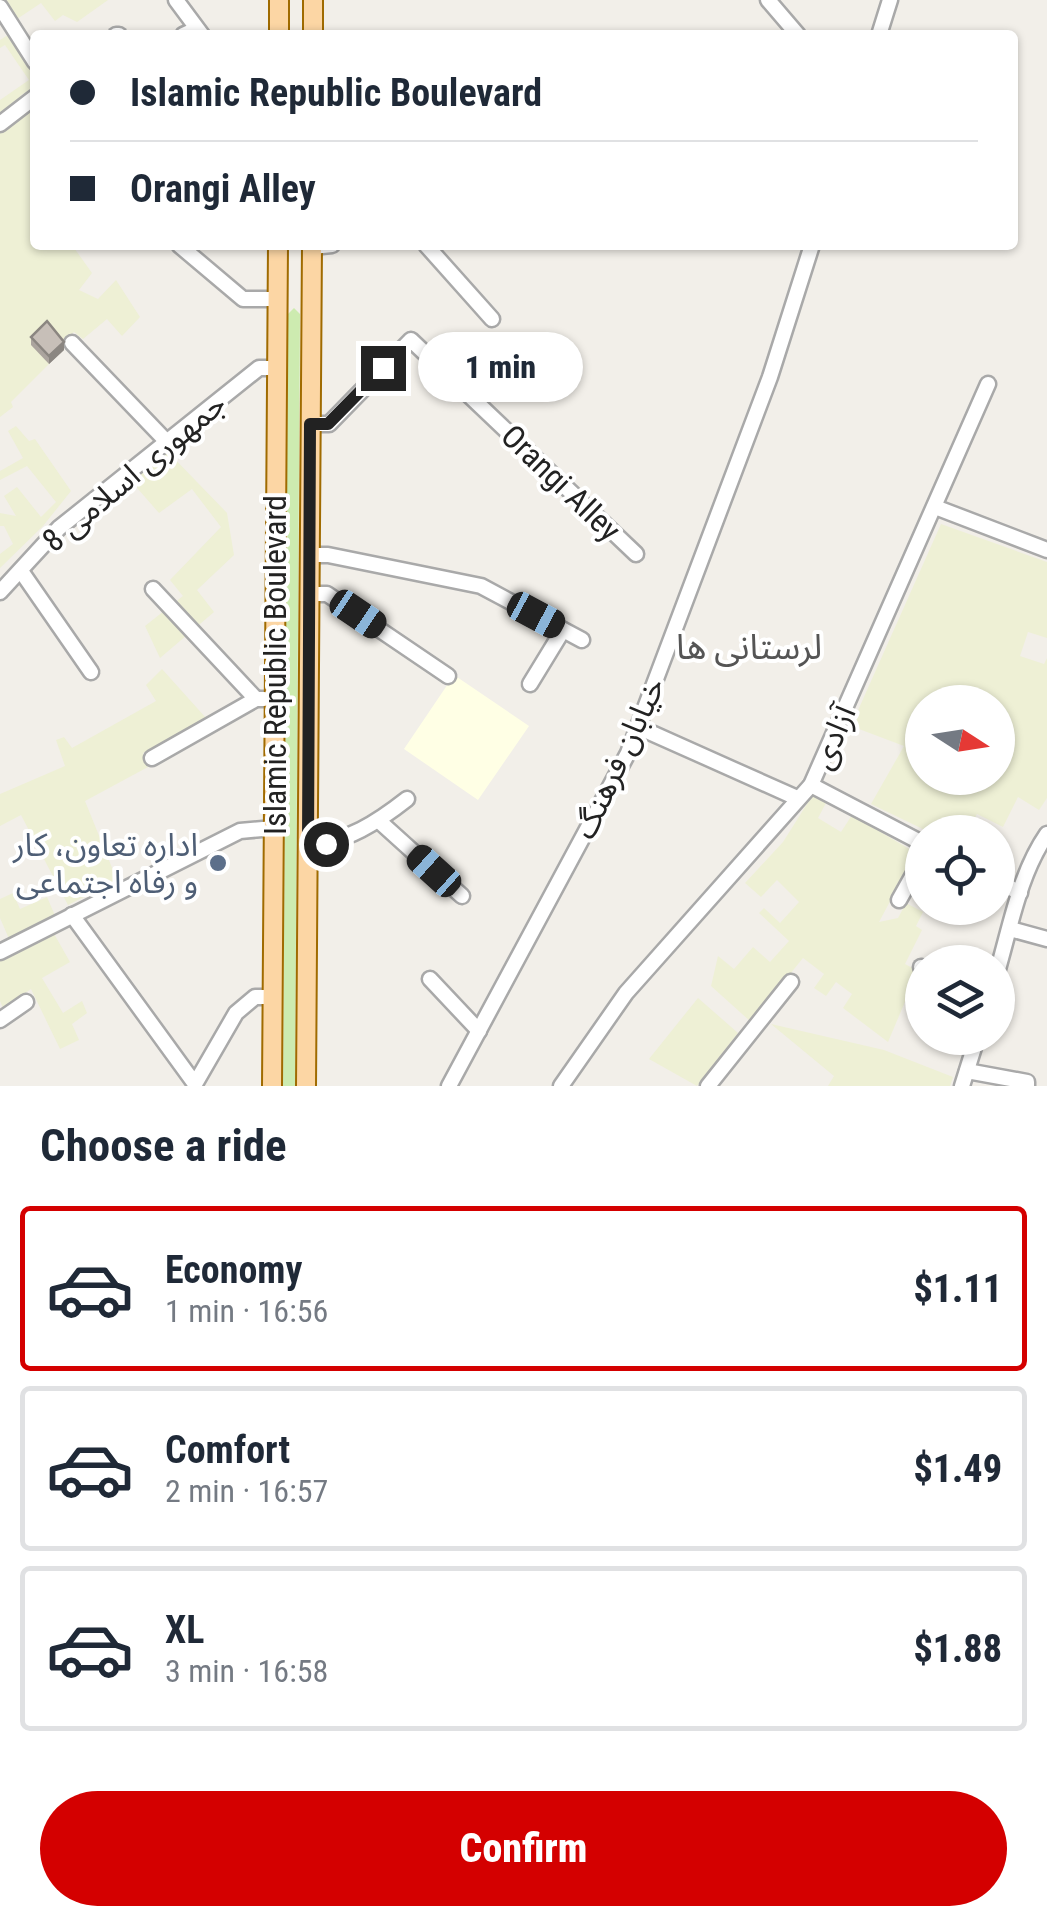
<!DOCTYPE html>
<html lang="en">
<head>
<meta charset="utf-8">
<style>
  body { margin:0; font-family:"Roboto Condensed","Noto Sans Arabic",sans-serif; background:#f2f2f3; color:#1f2937; height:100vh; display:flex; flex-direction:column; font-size:38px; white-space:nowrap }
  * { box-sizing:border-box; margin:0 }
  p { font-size:32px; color:#747a83 }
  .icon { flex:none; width:55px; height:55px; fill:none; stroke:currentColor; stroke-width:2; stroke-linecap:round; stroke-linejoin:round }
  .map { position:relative; height:1086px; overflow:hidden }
  .side { display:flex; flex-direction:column; background:#fff; flex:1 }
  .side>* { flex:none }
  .guide { position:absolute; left:30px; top:30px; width:988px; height:220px; border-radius:10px; box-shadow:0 2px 8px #0004; display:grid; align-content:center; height:220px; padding:0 40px; background:#fff }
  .needle { width:65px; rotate:102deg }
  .buttons { position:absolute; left:905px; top:685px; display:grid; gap:20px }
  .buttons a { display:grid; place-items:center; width:110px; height:110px; border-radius:50%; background:#fff; box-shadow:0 2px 8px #0004; font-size:50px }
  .end { position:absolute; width:45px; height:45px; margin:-22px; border:12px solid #222; background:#fff; box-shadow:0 0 0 5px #fff }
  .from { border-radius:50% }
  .bubble { position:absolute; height:70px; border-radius:35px; background:#fff; box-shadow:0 2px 8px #0004; font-size:32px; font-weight:800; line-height:70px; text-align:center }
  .car { position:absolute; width:30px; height:60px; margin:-30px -15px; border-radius:12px; box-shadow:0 0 8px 2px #0007; background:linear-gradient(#222 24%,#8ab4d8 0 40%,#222 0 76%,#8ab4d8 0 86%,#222 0) }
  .guide b { display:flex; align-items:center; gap:35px; height:95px; font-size:38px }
  .guide b+b { border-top:2px solid #e0e1e3 }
  .guide i { width:25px; height:25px; background:#1f2937 }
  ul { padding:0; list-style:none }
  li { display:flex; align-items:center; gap:30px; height:165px; margin:0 20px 15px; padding:0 20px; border:5px solid #e0e1e3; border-radius:10px }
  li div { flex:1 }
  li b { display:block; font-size:38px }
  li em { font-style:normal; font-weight:800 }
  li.on { border-color:#d40000 }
  li>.icon { width:90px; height:90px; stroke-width:1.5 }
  h2 { padding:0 40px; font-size:45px; line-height:120px }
  .cta { display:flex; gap:20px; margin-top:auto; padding:20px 40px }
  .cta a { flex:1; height:115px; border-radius:60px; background:#d40000; color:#fff; font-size:40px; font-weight:800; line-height:115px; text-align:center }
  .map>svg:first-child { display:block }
</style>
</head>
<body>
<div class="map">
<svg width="1047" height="1086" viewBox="0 0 1047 1086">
  <rect width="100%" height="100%" fill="#f2efe9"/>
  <!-- education -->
  <path fill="#ffffe5" d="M454 675 529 726 478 800 404 749Z"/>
  <!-- farmland -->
  <g fill="#eef0d5" fill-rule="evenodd">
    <path d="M6 0H108L77 22 63 15 55 21 41 3 17 19Z"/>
    <path d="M11 33 35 74V86L20 96 35 111V245H72L92 273 79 290 98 299 116 280 140 317 122 336 107 319 83 339 74 332 61 343 49 364 11 402 13 407 0 417V100L29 80 5 45 0 48V40Z"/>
    <path d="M16 426 29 441 35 439 71 491 43 526 0 568V554L13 544 4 526H0V513L16 516 4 496 17 487 41 517 56 502 27 466 0 480V471L23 458 8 431Z"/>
    <path d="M166 450 227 513 234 555 197 590 214 612 160 658 145 626 183 596 170 580 221 527 192 489 159 513 131 481Z"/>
    <path d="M941 524 1047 562V638L1028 632 1020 656 1044 664 1047 658V798L1039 810 1018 797 1003 827 977 814 969 829 975 832H929L871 804 904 746 851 726ZM922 702H998V778H922Z"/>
    <path d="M162 669 206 718 143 753 148 767 85 801 117 880 68 905 21 815 0 826V794L65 766 56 740 64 737 72 748 156 701 146 685Z"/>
    <path d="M812 796 826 803 818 818 841 832 852 815 916 853 879 922 898 918 906 903 923 912 916 926 922 930 905 964 918 971 888 1042 843 1008 852 994 836 982 826 996 814 988 824 974 803 958 751 1022 711 986 718 956 734 969 753 947 770 962 789 941 759 913 764 908 780 923 799 902 777 880 761 897 745 883 783 842Z"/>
    <path d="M13 893 20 909 47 897 60 927 53 932 70 962 42 978 63 1013 82 1001 87 1013 72 1024 79 1040 60 1049 31 989 3 1008 0 1001V947L10 941 0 918V899Z"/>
    <path d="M698 998 738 1033 697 1086 649 1059Z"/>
    <path d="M771 1024 884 1050 953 1077 950 1086H828L834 1076Z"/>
  </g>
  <!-- grass -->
  <path fill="#cdebb0" d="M294 308 300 314 295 1086H283L288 314Z"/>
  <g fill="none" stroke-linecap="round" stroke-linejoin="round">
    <defs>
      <g id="minor">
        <path d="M176 0 202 35"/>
        <path d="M768 0 798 35"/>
        <path d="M0 7 35 62"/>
        <path d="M116 35H119"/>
        <path d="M183 35 196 29"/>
        <path d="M879 35 890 0"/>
        <path d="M0 124 35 97"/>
        <path d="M179 245 243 299H277"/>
        <path d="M426 245 492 319"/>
        <path d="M312 247 332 245"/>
        <path d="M72 343 167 442"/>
        <path d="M311 424H329L411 340 636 554"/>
        <path d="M935 507 1047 550"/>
        <path d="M310 555H328L481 586 582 640"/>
        <path d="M21 571 91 672"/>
        <path d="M153 589 256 699"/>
        <path d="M0 592 59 528 259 368H277"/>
        <path d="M309 594H327L448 676"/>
        <path d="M530 684 563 630"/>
        <path d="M638 727 797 798"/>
        <path d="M152 758 256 699H264"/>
        <path d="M811 785 922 843"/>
        <path d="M379 821 462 896"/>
        <path d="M308 844C345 844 379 821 407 799"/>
        <path d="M998 881 1020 893"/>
        <path d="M899 900 922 859"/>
        <path d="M72 915 195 1084 236 1013 255 997H273"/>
        <path d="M1010 929 1047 939"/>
        <path d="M0 952 240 831 274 828"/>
        <path d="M921 967H922"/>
        <path d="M998 969C1011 924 1020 873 1047 834"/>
        <path d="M430 979 479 1031"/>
        <path d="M0 1020 26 1002"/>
        <path d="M967 1071 1027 1082V1086"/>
        <path d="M449 1086 628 753 770 377 812 245"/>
        <path d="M561 1086 626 993 811 785 988 384"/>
        <path d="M708 1086 791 982"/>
        <path d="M962 1086 977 1038"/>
      </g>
      <g id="major">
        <path d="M279 35V0"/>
        <path d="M313 35V0"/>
        <path d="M272 1086 278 245"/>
        <path d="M306 1086 312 245"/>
      </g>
    </defs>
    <!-- minor casing -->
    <use href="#minor" stroke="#a9a9a9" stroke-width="19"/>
    <!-- major casing -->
    <use href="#major" stroke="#a06b00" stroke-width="22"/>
    <!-- minor -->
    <use href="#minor" stroke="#fff" stroke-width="14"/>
    <!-- major -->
    <use href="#major" stroke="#fcd6a4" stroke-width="18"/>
  </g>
  <!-- wall -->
  <path fill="#aba49e" d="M31 337 64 350 49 364 31 345Z"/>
  <!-- shaded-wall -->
  <path fill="#8b8681" d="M64 342V350L49 364V356Z"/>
  <!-- building -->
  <path fill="#c7bfb8" stroke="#8b8681" stroke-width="2.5" d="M47 321 64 342 49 356 31 337Z"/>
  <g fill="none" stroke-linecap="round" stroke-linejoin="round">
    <!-- route -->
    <path stroke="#222" stroke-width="12" d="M326 844H308L310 424H328L383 368"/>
  </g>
  <!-- markers -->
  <circle fill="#5c6f8a" stroke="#fff" stroke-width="4" cx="218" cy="863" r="10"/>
  <g text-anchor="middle" stroke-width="8" stroke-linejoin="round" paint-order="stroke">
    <!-- street labels -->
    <g font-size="32" fill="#222" stroke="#fff">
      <text transform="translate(134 472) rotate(-40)" y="11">جمهوری اسلامی 8</text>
      <text transform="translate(561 483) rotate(44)" y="11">Orangi Alley</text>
      <text transform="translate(275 665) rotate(-90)" y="11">Islamic Republic Boulevard</text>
      <text transform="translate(833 737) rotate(-66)" y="11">آزادی</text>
      <text transform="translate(619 758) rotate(-65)" y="11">خیابان فرهنگ</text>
    </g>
    <!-- service labels -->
    <g font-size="32" fill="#4e5e75" stroke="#fff" text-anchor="end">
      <text x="198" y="856">اداره تعاون، کار<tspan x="198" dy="37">و رفاه اجتماعی</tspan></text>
    </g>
    <!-- neighbourhood labels -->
    <g font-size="35" fill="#555" stroke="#fff">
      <text x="749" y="659">لرستانی ها</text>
    </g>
  </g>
</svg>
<div class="buttons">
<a><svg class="needle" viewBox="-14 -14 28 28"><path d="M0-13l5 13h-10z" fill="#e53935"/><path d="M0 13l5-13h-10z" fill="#747a83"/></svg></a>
<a><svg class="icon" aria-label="locate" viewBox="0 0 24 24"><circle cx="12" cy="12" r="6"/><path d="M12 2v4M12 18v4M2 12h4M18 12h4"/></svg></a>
<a><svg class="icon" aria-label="layers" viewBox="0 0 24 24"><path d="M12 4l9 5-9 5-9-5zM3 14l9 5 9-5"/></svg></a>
</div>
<i class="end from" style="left:326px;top:844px"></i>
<i class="end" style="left:383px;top:368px"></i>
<div class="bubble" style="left:418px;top:332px;width:165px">1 min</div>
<i class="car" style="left:358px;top:614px;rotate:124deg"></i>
<i class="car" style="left:536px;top:615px;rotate:118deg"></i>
<i class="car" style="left:434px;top:871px;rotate:312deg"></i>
<div class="guide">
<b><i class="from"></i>Islamic Republic Boulevard</b>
<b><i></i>Orangi Alley</b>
</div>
</div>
<section class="side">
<h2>Choose a ride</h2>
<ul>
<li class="on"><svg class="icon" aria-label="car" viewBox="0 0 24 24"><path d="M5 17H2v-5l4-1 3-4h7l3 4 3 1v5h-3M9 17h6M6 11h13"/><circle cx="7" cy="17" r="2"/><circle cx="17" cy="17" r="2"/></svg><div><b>Economy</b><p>1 min · 16:56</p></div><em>$1.11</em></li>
<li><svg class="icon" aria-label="car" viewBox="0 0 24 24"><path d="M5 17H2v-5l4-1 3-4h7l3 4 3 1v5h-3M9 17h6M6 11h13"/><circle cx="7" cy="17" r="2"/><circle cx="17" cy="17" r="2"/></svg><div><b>Comfort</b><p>2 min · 16:57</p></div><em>$1.49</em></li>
<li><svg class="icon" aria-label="car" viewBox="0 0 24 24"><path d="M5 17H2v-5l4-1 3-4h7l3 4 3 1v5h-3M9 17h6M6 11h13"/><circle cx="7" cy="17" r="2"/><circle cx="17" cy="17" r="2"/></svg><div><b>XL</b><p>3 min · 16:58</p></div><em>$1.88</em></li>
</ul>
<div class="cta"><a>Confirm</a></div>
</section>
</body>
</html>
